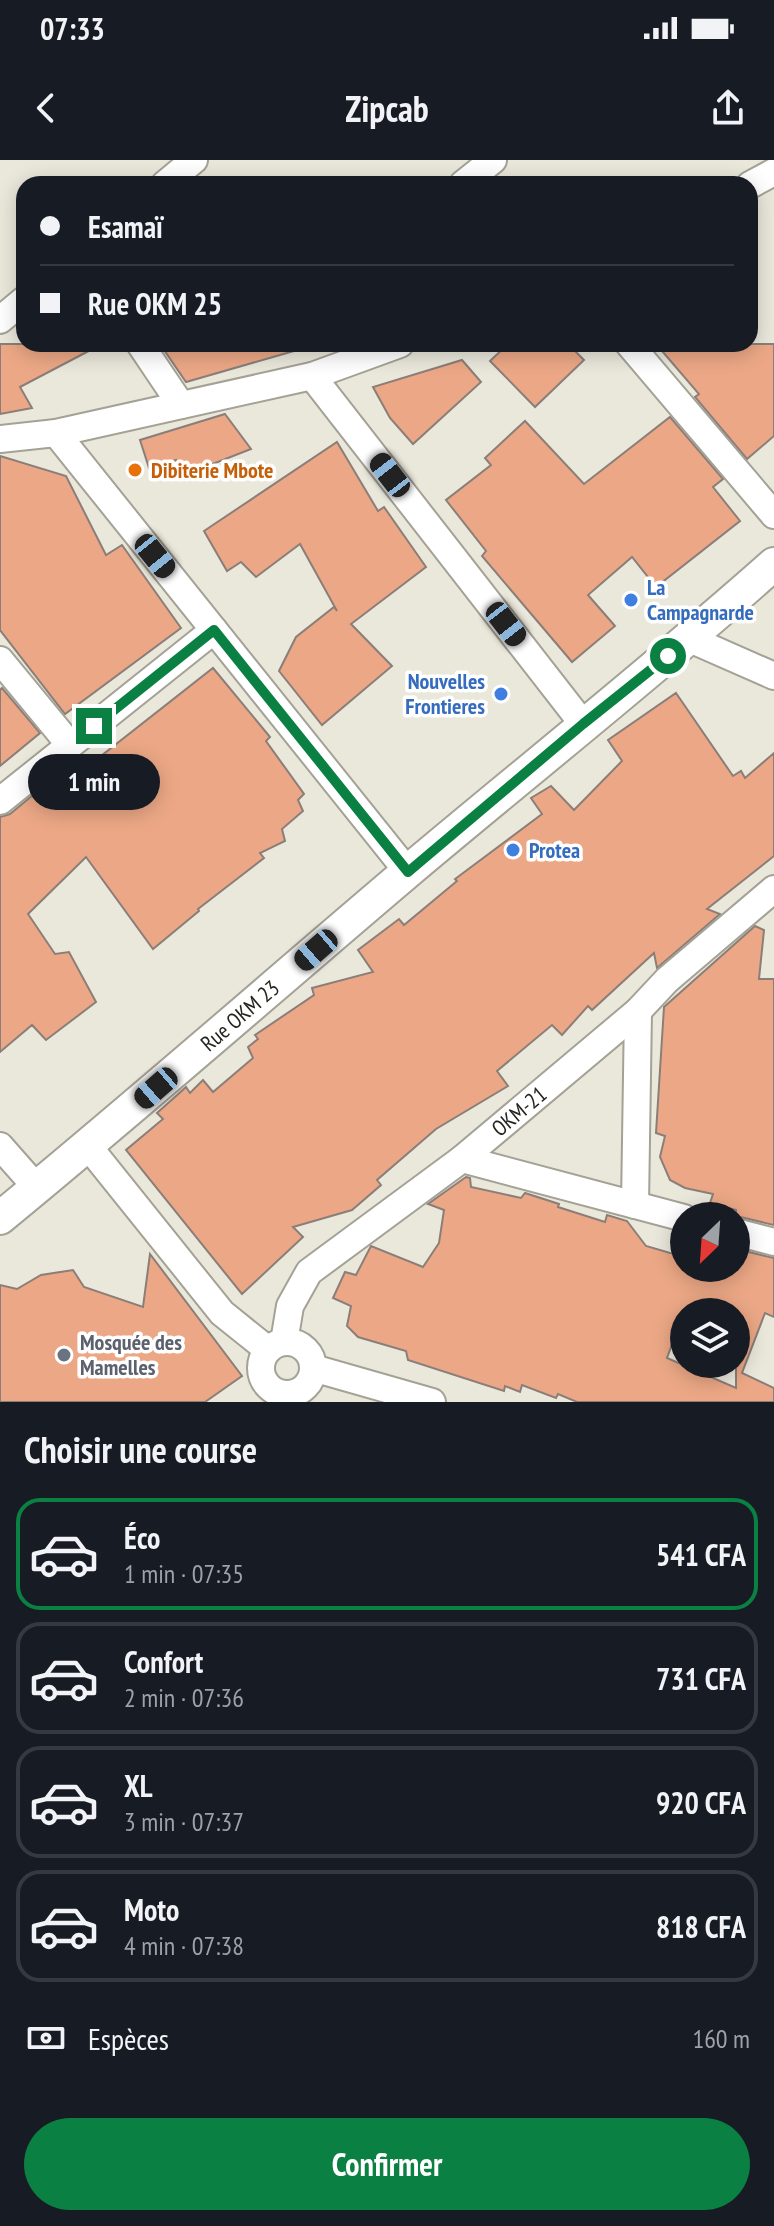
<!DOCTYPE html>
<html lang="fr">
<head>
<meta charset="utf-8">
<style>
  body { margin:0; font-family:"PT Sans Narrow",sans-serif; background:#20242c; color:#f1f3f6; height:100vh; display:flex; flex-direction:column; font-size:30px; white-space:nowrap }
  * { box-sizing:border-box; margin:0 }
  p { font-size:26px; color:#9ea1a6 }
  .icon { flex:none; width:44px; height:44px; fill:none; stroke:currentColor; stroke-width:2; stroke-linecap:round; stroke-linejoin:round }
  .map { position:relative; height:1242px; overflow:hidden }
  .details { display:flex; flex-direction:column; background:#171b24; flex:1 }
  .details>* { flex:none }
  .banner { position:absolute; left:16px; top:16px; width:742px; height:176px; border-radius:24px; box-shadow:0 4px 20px #0003; display:grid; align-content:center; height:176px; padding:0 24px; background:#171b24 }
  .needle { width:52px; rotate:205deg }
  .buttons { position:absolute; left:670px; top:1042px; display:grid; gap:16px }
  .buttons a { display:grid; place-items:center; width:80px; height:80px; border-radius:50%; background:#171b24; box-shadow:0 4px 20px #0003; font-size:40px }
  .end { position:absolute; width:36px; height:36px; margin:-18px; border:10px solid #0b8043; background:#fff; box-shadow:0 0 0 4px #fff }
  .from { border-radius:50% }
  .bubble { position:absolute; height:56px; border-radius:28px; background:#171b24; box-shadow:0 4px 20px #0003; font-size:26px; font-weight:600; line-height:56px; text-align:center }
  .car { position:absolute; width:24px; height:48px; margin:-24px -12px; border-radius:10px; box-shadow:0 0 6px 2px #0007; background:linear-gradient(#222 24%,#8ab4d8 0 40%,#222 0 76%,#8ab4d8 0 86%,#222 0) }
  .banner b { display:flex; align-items:center; gap:28px; height:76px; font-size:30px }
  .banner b+b { border-top:2px solid #363941 }
  .banner i { width:20px; height:20px; background:#f1f3f6 }
  ul { padding:0; list-style:none }
  li { display:flex; align-items:center; gap:24px; height:112px; margin:0 16px 12px; padding:0 8px; border:4px solid #363941; border-radius:24px }
  li div { flex:1 }
  li b { display:block; font-size:30px }
  li em { font-style:normal; font-weight:600 }
  li.on { border-color:#0b8043 }
  li>.icon { width:72px; height:72px; stroke-width:1.5 }
  h2 { padding:0 24px; font-size:36px; line-height:96px }
  .pay { display:flex; align-items:center; gap:20px; height:88px; padding:0 24px; font-size:30px }
  .pay p { margin-inline-start:auto }
  .button { display:flex; gap:16px; margin-top:auto; padding:16px 24px }
  .button a { flex:1; height:92px; border-radius:48px; background:#0b8043; color:#fff; font-size:32px; font-weight:600; line-height:92px; text-align:center }
  .status { display:flex; justify-content:space-between; align-items:center; height:56px; padding:0 40px; background:#171b24; direction:ltr }
  .status svg { height:22px; fill:currentColor }
  header { display:flex; justify-content:space-between; align-items:center; height:104px; padding:0 24px; background:#171b24; font-size:36px; font-weight:600 }
  .map>svg:first-child { display:block }
</style>
</head>
<body>
<div class="status"><b>07:33</b><svg viewBox="0 0 49 12"><path d="M0 12V9h3v3zM5 12V6h3v6zM10 12V3h3v9zM15 12V0h3v12zM26 1h20v11H26zM47 4h2v5h-2z"/></svg></div>
<header><svg class="icon" aria-label="back" viewBox="0 0 24 24"><path d="M15 5l-7 7 7 7"/></svg>Zipcab<svg class="icon" aria-label="share" viewBox="0 0 24 24"><path d="M12 15V3M7 8l5-5 5 5M5 13v7h14v-7"/></svg></header>
<div class="map">
<svg width="774" height="1242" viewBox="0 0 774 1242">
  <rect width="100%" height="100%" fill="#eae8db"/>
  <!-- building -->
  <g fill="#eca886" stroke="#8b7e79" stroke-width="2" fill-rule="evenodd">
    <path d="M0 184H102L20 227 32 248 0 254Z"/>
    <path d="M160 184H293L294 191 186 222Z"/>
    <path d="M508 184H568L584 200 535 247 490 201Z"/>
    <path d="M656 184H774V276L747 299 695 237 699 234Z"/>
    <path d="M462 200 481 222 413 284 390 258 373 227Z"/>
    <path d="M225 254 251 289 182 316 176 300 149 308 140 280Z"/>
    <path d="M670 257 723 319 713 327 740 361 656 427 632 397 588 435 615 466 572 502 482 396 486 391 446 340 491 305 485 298 525 261 584 324Z"/>
    <path d="M337 282 378 351 384 347 426 407 351 464 392 506 322 565 279 511 296 477 334 447 337 451 300 384 256 417 241 402 227 411 204 371Z"/>
    <path d="M0 296 66 316 106 395 122 385 181 468 65 554 0 470Z"/>
    <path d="M213 508 270 577 266 581 304 634 298 640 303 651 282 669 285 681 260 693 264 698 198 749 199 751 153 789 86 697 28 754 55 794 69 792 96 842 46 880 32 865 0 892V657L10 654 33 635 105 601 101 596Z"/>
    <path d="M2 528 40 573 0 606V530Z"/>
    <path d="M676 533 733 616 741 611 745 618 774 593V696L707 749 720 754 657 808 654 793 592 850 588 846 562 875 552 865 497 911 508 926 436 969 377 1020 381 1025 352 1050 293 1067 303 1077 242 1134 126 990 163 959 157 953 186 927 190 933 203 920 213 932 253 898 248 887 258 879 255 875 314 835 312 828 373 812 358 790 399 759 404 765 457 721 455 719 542 654 531 638 551 626 574 650 622 601 608 580Z"/>
    <path d="M755 766 764 770 759 819H774V1065L736 1056V1050L710 1043 713 1034 685 1028 670 1020 660 997 665 976 656 973 664 847Z"/>
    <path d="M466 1017 470 1018 471 1027 521 1038 525 1033 559 1044 558 1047 605 1062 607 1055 627 1061 646 1086 684 1097V1108H736V1089L774 1098V1157L765 1153 742 1213 774 1228V1242H577L558 1234 556 1238 522 1225 520 1232 505 1226 504 1231 408 1200 406 1191 358 1177 347 1166 351 1146 333 1138 345 1112 356 1115 371 1086 423 1107 439 1083 444 1050 428 1044ZM684 1152H736V1228L667 1198Z"/>
    <path d="M150 1094 242 1216 205 1242H0V1125L17 1129 41 1115 73 1110 84 1127 143 1147Z"/>
  </g>
  <g fill="none" stroke-linecap="round" stroke-linejoin="round">
    <defs>
      <g id="minor">
        <path d="M165 24 194 0"/>
        <path d="M463 24 493 0"/>
        <path d="M750 25 774 12"/>
        <path d="M0 160 24 140"/>
        <path d="M140 184 181 245"/>
        <path d="M629 184 774 355"/>
        <path d="M312 216 583 564"/>
        <path d="M56 273 408 712"/>
        <path d="M0 279 56 273 312 216 400 184"/>
        <path d="M690 479 774 516"/>
        <path d="M0 500 70 585"/>
        <path d="M0 641 214 470"/>
        <path d="M0 986 37 1028"/>
        <path d="M88 986 222 1153 268 1190"/>
        <path d="M462 999 684 1058"/>
        <path d="M635 1045 638 851"/>
        <path d="M736 1072 774 1082"/>
        <path id="s1" d="M284 1182 290 1146 309 1112 462 999 638 851 667 820 774 729"/>
        <circle cx="287" cy="1208" r="26"/>
        <path d="M313 1208 432 1242"/>
      </g>
      <g id="tertiary">
        <path id="s2" d="M0 1058C139 944 274 825 412 708 532 607 656 509 774 404"/>
      </g>
    </defs>
    <!-- minor casing -->
    <use href="#minor" stroke="#a4a195" stroke-width="30"/>
    <!-- tertiary casing -->
    <use href="#tertiary" stroke="#a4a195" stroke-width="36"/>
    <!-- minor -->
    <use href="#minor" stroke="#fff" stroke-width="26"/>
    <!-- tertiary -->
    <use href="#tertiary" stroke="#fff" stroke-width="32"/>
  </g>
  <g fill="none" stroke-linecap="round" stroke-linejoin="round">
    <!-- route -->
    <path stroke="#0b8043" stroke-width="10" d="M94 566 214 470 408 712 583 564 668 496"/>
  </g>
  <!-- markers -->
  <circle fill="#e8710a" stroke="#fff" stroke-width="3" cx="135" cy="310" r="8"/>
  <g fill="#3f7fe0" stroke="#fff" stroke-width="3">
    <circle cx="631" cy="440" r="8"/>
    <circle cx="501" cy="534" r="8"/>
    <circle cx="513" cy="690" r="8"/>
  </g>
  <circle fill="#6b7280" stroke="#fff" stroke-width="3" cx="64" cy="1195" r="8"/>
  <g text-anchor="middle" stroke-width="7" stroke-linejoin="round" paint-order="stroke">
    <!-- food labels -->
    <g font-size="22" font-weight="bold" fill="#c56008" stroke="#fff" text-anchor="start">
      <text x="151" y="318">Dibiterie Mbote</text>
    </g>
    <!-- shop labels -->
    <g font-size="22" font-weight="bold" fill="#366cbe" stroke="#fff" text-anchor="start">
      <text x="647" y="435">La<tspan x="647" dy="25">Campagnarde</tspan></text>
      <text x="485" y="529" text-anchor="end">Nouvelles<tspan x="485" dy="25">Frontieres</tspan></text>
      <text x="529" y="698">Protea</text>
    </g>
    <!-- street labels -->
    <g font-size="22" fill="#252520" stroke="#fff">
      <text dy="8" stroke="none"><textPath href="#s2" startOffset="314">Rue OKM 23</textPath></text>
      <text dy="8" stroke="none"><textPath href="#s1" startOffset="340">OKM-21</textPath></text>
    </g>
    <!-- worship labels -->
    <g font-size="22" font-weight="bold" fill="#5b616d" stroke="#fff" text-anchor="start">
      <text x="80" y="1190">Mosquée des<tspan x="80" dy="25">Mamelles</tspan></text>
    </g>
  </g>
</svg>
<div class="buttons">
<a><svg class="needle" viewBox="-14 -14 28 28"><path d="M0-13l5 13h-10z" fill="#e53935"/><path d="M0 13l5-13h-10z" fill="#9ea1a6"/></svg></a>
<a><svg class="icon" aria-label="layers" viewBox="0 0 24 24"><path d="M12 4l9 5-9 5-9-5zM3 14l9 5 9-5"/></svg></a>
</div>
<i class="end from" style="left:668px;top:496px"></i>
<i class="end" style="left:94px;top:566px"></i>
<div class="bubble" style="left:28px;top:594px;width:132px">1 min</div>
<i class="car" style="left:390px;top:315px;rotate:322deg"></i>
<i class="car" style="left:155px;top:396px;rotate:141deg"></i>
<i class="car" style="left:506px;top:464px;rotate:142deg"></i>
<i class="car" style="left:316px;top:790px;rotate:229deg"></i>
<i class="car" style="left:156px;top:928px;rotate:229deg"></i>
<div class="banner">
<b><i class="from"></i>Esamaï</b>
<b><i></i>Rue OKM 25</b>
</div>
</div>
<section class="details">
<h2>Choisir une course</h2>
<ul>
<li class="on"><svg class="icon" aria-label="car" viewBox="0 0 24 24"><path d="M5 17H2v-5l4-1 3-4h7l3 4 3 1v5h-3M9 17h6M6 11h13"/><circle cx="7" cy="17" r="2"/><circle cx="17" cy="17" r="2"/></svg><div><b>Éco</b><p>1 min · 07:35</p></div><em>541 CFA</em></li>
<li><svg class="icon" aria-label="car" viewBox="0 0 24 24"><path d="M5 17H2v-5l4-1 3-4h7l3 4 3 1v5h-3M9 17h6M6 11h13"/><circle cx="7" cy="17" r="2"/><circle cx="17" cy="17" r="2"/></svg><div><b>Confort</b><p>2 min · 07:36</p></div><em>731 CFA</em></li>
<li><svg class="icon" aria-label="car" viewBox="0 0 24 24"><path d="M5 17H2v-5l4-1 3-4h7l3 4 3 1v5h-3M9 17h6M6 11h13"/><circle cx="7" cy="17" r="2"/><circle cx="17" cy="17" r="2"/></svg><div><b>XL</b><p>3 min · 07:37</p></div><em>920 CFA</em></li>
<li><svg class="icon" aria-label="car" viewBox="0 0 24 24"><path d="M5 17H2v-5l4-1 3-4h7l3 4 3 1v5h-3M9 17h6M6 11h13"/><circle cx="7" cy="17" r="2"/><circle cx="17" cy="17" r="2"/></svg><div><b>Moto</b><p>4 min · 07:38</p></div><em>818 CFA</em></li>
</ul>
<div class="pay"><svg class="icon" aria-label="cash" viewBox="0 0 24 24"><path d="M3 7h18v10H3z"/><circle cx="12" cy="12" r="2"/></svg>Espèces<p>160 m</p></div>
<div class="button"><a>Confirmer</a></div>
</section>
</body>
</html>
